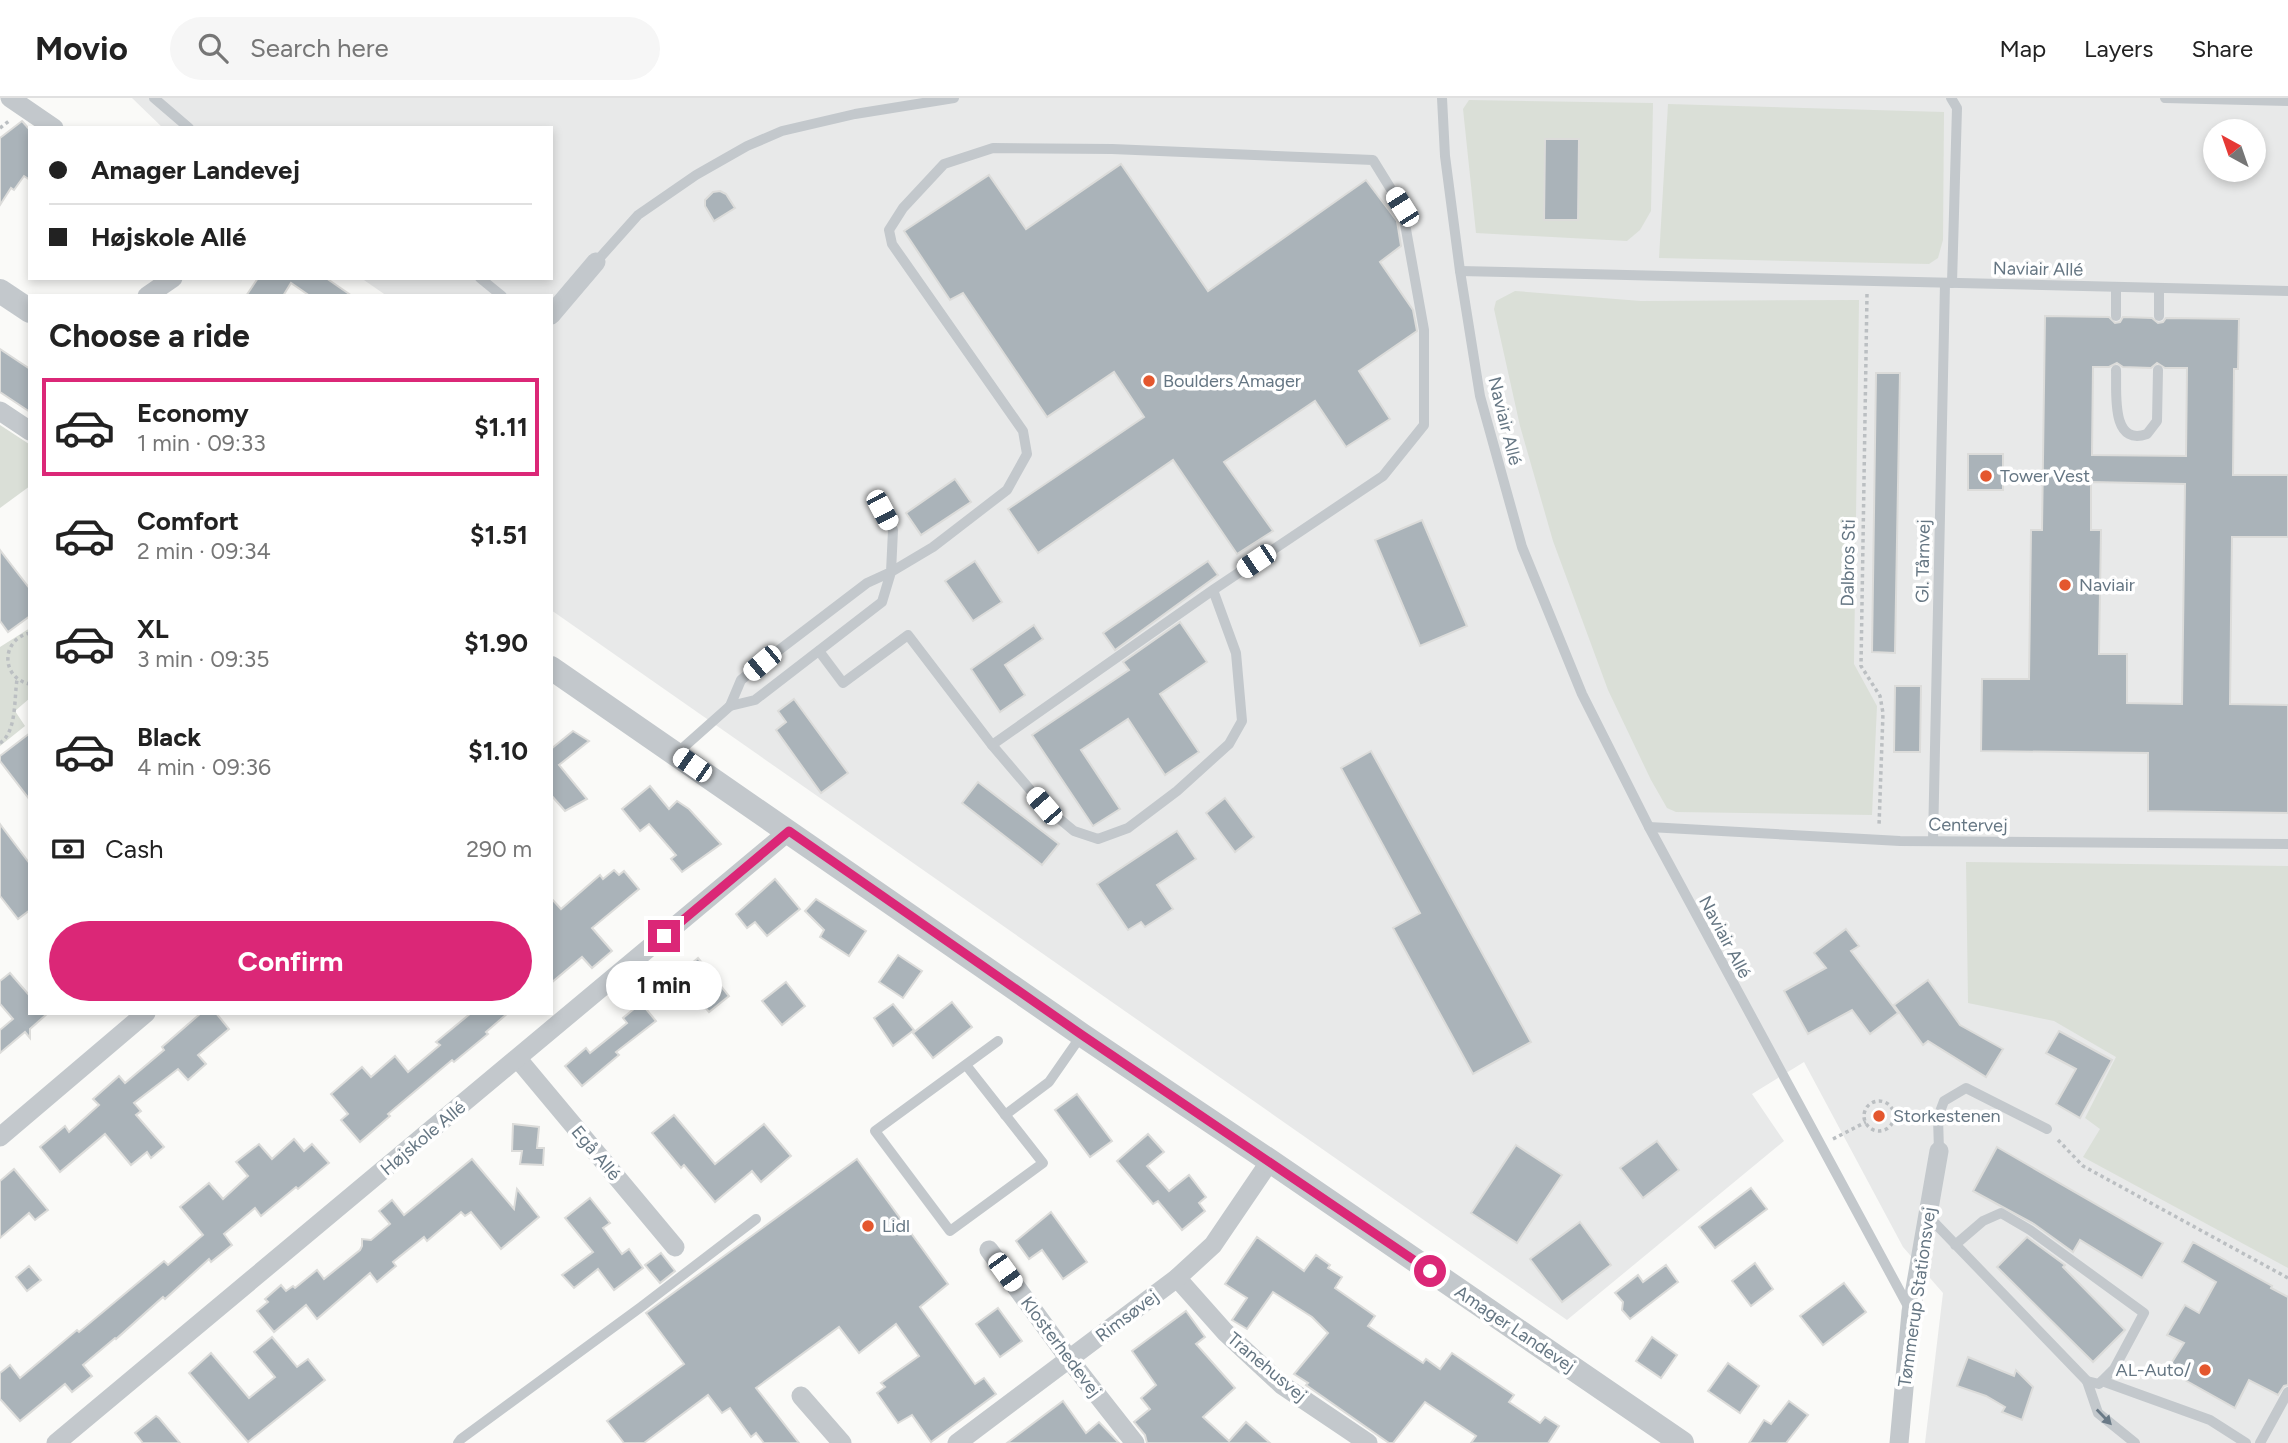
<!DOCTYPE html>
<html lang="en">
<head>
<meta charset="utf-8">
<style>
  body { margin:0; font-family:Figtree,sans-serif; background:#f6f6f6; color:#222; height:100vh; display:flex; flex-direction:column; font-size:26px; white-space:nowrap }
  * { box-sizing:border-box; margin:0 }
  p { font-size:23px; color:#767676 }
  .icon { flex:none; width:38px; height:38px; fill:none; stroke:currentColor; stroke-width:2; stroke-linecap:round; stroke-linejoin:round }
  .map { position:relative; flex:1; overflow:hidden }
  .details { position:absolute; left:28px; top:196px; width:525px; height:721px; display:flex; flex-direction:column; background:#fff; border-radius:0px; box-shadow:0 4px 10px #0003 }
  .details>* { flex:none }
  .guide { position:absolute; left:28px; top:28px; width:525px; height:154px; border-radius:0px; box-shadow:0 4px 10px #0003; display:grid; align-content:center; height:154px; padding:0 21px; background:#fff }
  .needle { width:46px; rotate:320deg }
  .controls { position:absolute; left:2203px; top:21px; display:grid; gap:14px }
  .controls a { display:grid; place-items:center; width:63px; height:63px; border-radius:50%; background:#fff; box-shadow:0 4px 10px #0003; font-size:35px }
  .end { position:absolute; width:32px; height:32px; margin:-16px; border:9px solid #db2777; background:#fff; box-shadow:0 0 0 4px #fff }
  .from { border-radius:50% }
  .bubble { position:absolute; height:49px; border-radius:24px; background:#fff; box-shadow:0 4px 10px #0003; font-size:23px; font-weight:700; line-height:49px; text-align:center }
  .car { position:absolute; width:21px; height:42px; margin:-21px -10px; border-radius:9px; box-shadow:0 0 5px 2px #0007; background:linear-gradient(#fff 24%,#345 0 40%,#fff 0 76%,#345 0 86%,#fff 0) }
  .guide b { display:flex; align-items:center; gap:24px; height:66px; font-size:26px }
  .guide b+b { border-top:2px solid #e0e0e0 }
  .guide i { width:18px; height:18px; background:#222 }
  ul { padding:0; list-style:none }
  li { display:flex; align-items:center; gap:21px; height:98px; margin:0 14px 10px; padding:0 7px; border:4px solid transparent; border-radius:0px }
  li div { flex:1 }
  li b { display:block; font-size:26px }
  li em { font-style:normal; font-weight:700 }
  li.current { border-color:#db2777 }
  li>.icon { width:63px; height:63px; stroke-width:1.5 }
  h2 { padding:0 21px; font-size:32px; line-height:84px }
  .pay { display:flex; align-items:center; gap:18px; height:77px; padding:0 21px; font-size:26px }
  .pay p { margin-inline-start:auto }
  .action { display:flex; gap:14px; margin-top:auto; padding:14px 21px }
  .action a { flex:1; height:80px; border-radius:42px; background:#db2777; color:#fff; font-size:28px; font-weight:700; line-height:80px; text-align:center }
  header { display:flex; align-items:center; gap:42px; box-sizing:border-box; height:98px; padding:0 35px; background:#fff; border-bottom:2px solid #e0e0e0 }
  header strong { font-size:33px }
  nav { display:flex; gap:38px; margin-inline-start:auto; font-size:24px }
  .search { width:490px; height:63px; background:#f6f6f6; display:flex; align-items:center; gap:18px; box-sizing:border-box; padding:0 24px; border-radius:38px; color:#767676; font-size:26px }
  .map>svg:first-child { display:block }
</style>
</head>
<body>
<header>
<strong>Movio</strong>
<div class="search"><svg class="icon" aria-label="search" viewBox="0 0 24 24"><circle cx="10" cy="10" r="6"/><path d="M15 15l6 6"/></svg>Search here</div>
<nav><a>Map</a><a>Layers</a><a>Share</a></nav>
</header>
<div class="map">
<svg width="2288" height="1345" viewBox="0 0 2288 1345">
  <rect width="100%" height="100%" fill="#fafaf8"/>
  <!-- built -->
  <path fill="#e8e9e9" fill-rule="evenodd" d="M132 0H2288V1345H1925L1943 1195 1903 1149 1804 964 1752 996 1784 1043 1567 1222 551 512V198H387L361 180H551V30H163ZM2216 33H2254V72H2216Z"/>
  <!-- green -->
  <g fill="#dadfd7">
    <path d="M1469 2 1653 5 1651 113 1640 132 1627 143 1476 135 1463 11Z"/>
    <path d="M1668 6 1944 14 1943 142 1938 160 1929 166 1659 160Z"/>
    <path d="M1515 193 1641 203 1859 202 1854 566 1877 608 1872 717 1676 714 1667 710 1651 682 1608 592 1553 443 1520 328 1494 211 1496 203Z"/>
    <path d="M0 327 29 346 30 388 0 410Z"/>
    <path d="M30 530V600L15 613 25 628 0 648V549Z"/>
    <path d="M1966 764 2288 768V1170L2083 1059 2100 1031 2085 1020 2116 959 2054 923 1968 905Z"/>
  </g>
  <!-- building -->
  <g fill="#aab3b9" stroke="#dcdcda" stroke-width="2" fill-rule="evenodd">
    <path d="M22 23 30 32V82L24 78 14 92 11 90 0 107V40Z"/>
    <path d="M1545 41H1579L1578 122H1544Z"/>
    <path d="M1121 66 1208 193 1366 82 1397 123 1401 148 1380 164 1413 212 1417 233 1359 273 1390 321 1346 349 1315 303 1224 364 1273 433 1237 456 1173 362 1038 455 1008 411 1144 319 1114 274 1047 319 963 195 950 202 904 133 989 77 1026 131Z"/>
    <path d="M720 93 726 96 735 110 714 123 705 108V102L713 94Z"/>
    <path d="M258 180H326L352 198H310L291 185 283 198H246Z"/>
    <path d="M2045 218 2109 219 2115 225 2120 224 2123 219 2152 220 2158 225 2163 224 2166 220 2239 221 2238 271H2234L2233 377H2288V439H2232L2230 606 2288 607V715L2148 713V655L1981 653 1982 581H2029L2031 432H2042ZM2117 265 2123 269 2151 270 2157 265 2165 270H2187L2186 358 2092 357 2093 269H2109ZM2091 384 2185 386 2182 606 2127 605V556H2099L2101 432H2091Z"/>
    <path d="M0 251 30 271V314L0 294Z"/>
    <path d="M1876 275H1900L1895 555 1872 554Z"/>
    <rect x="1968" y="356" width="35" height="36"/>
    <path d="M955 381 971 404 921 437 906 415Z"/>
    <path d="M1422 422 1467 528 1420 548 1375 442Z"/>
    <path d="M0 452 30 491V518L8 534 0 523Z"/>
    <path d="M975 463 1002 504 973 523 945 483Z"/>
    <path d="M1208 463 1218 477 1115 552 1103 535Z"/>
    <path d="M1180 524 1207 564 1160 596 1199 654 1165 677 1128 621 1081 652 1120 711 1093 728 1032 637 1129 572 1123 564Z"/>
    <path d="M1034 527 1043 541 1005 567 1025 597 1000 614 971 571Z"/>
    <path d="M1895 588H1921L1920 654H1894Z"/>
    <path d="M794 601 848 675 821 695 776 632 786 624 778 613Z"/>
    <path d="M573 633 589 643 559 667 587 701 565 713 551 697V651Z"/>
    <path d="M30 635V702L0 663V658Z"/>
    <path d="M1371 653 1531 944 1473 976 1393 830 1420 815 1341 670Z"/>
    <path d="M978 684 1059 746 1042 767 962 705Z"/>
    <path d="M650 688 669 711 677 703 689 711 721 746 682 774 671 761 676 757 649 726 640 733 622 711Z"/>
    <path d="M1225 700 1254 739 1235 754 1206 715Z"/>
    <path d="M0 726 30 766V812L18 821 0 798Z"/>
    <path d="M1177 733 1196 761 1157 787 1173 811 1145 829 1141 824 1128 832 1097 786Z"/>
    <path d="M614 772 619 777 624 773 639 791 592 830 612 853 592 870 582 859 551 885V800L561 811 600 777 603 781Z"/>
    <path d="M775 781 800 811 767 838 755 824 747 830 736 816Z"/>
    <path d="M816 801 866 833 849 858 820 839 824 832 805 813Z"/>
    <path d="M1846 831 1859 848 1851 853 1898 915 1870 936 1852 912 1808 936 1784 893 1826 870 1814 855Z"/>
    <path d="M898 857 922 873 903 900 879 884Z"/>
    <path d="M698 860 729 898 709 914 678 877Z"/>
    <path d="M10 875 30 898V915H48L30 931V940L25 934 0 955V932L13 921 0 906V883Z"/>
    <path d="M1928 882 1960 927 2003 951 1986 979 1928 943 1923 947 1894 907Z"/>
    <path d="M786 884 805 908 782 927 762 903Z"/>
    <path d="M952 904 972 929 933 960 913 935Z"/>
    <path d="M641 905 656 923 616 954 619 957 582 988 565 968 586 950 590 955 627 925 623 920Z"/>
    <path d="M893 906 914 932 893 948 874 920Z"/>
    <path d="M201 915H216L229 931 198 957 206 966 188 982 178 971 134 1005 141 1013 136 1017 164 1049 151 1060 147 1054 131 1067 105 1036 60 1074 40 1049 65 1028 69 1034 99 1007 93 1001 119 978 125 985 164 952 162 949Z"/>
    <path d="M471 915H508L486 934 488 936 454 964 452 962 388 1016 390 1018 360 1044 341 1022 348 1016 331 996 362 969 371 979 395 958 408 974 440 947 436 944Z"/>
    <path d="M2059 933 2112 962 2080 1020 2056 1006 2076 971 2046 955Z"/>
    <path d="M1077 996 1112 1043 1090 1059 1055 1012Z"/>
    <path d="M674 1017 715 1066 764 1026 791 1058 761 1084 752 1073 715 1104 684 1067 681 1070 652 1035Z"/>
    <path d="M513 1026 539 1029 537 1050H544L543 1067 520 1066 522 1053H512Z"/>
    <path d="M1148 1036 1164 1054 1147 1068 1169 1093 1189 1077 1206 1099 1199 1105 1205 1113 1182 1132 1158 1103 1153 1106 1117 1063Z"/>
    <path d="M294 1041 304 1053 312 1046 329 1065 298 1091 296 1089 261 1118 255 1110 224 1136 232 1147 211 1164 209 1161 165 1201 163 1199 116 1241 115 1240 83 1267 92 1278 72 1294 65 1286 20 1323 0 1301V1275L10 1267 20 1280 77 1232 79 1234 164 1163 168 1167 203 1137 180 1109 209 1085 223 1101 248 1078 236 1064 259 1046 272 1061Z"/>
    <path d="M1657 1043 1679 1072 1643 1100 1620 1070Z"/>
    <path d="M1516 1047 1562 1077 1517 1145 1471 1115Z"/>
    <path d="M1997 1049 2163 1145 2142 1180 2080 1142 2073 1154 2034 1126 1973 1093Z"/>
    <path d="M472 1061 514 1111 517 1091 539 1119 501 1151 471 1114 465 1118 461 1114 427 1143 424 1139 393 1164 396 1168 377 1184 370 1175 317 1221 306 1207 274 1234 257 1213 268 1204 265 1201 281 1187 286 1193 293 1188 295 1190 317 1172 324 1181 360 1152 362 1148V1141L371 1142 390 1126 379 1113 392 1102 404 1117Z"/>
    <path d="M857 1061 948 1186 920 1209 975 1286 984 1280 996 1296 931 1344 912 1317 898 1325 877 1295 885 1289 881 1285 919 1258 896 1226 859 1255 839 1229 756 1290 799 1345H764L756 1335 751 1339 730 1310 722 1315 708 1297 644 1345H624L607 1323 684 1266 646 1215Z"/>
    <path d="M14 1071 48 1112 35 1122 29 1115 0 1140V1083Z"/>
    <path d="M1751 1090 1767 1111 1715 1150 1699 1129Z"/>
    <path d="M590 1100 610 1125 603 1130 622 1156 629 1151 643 1170 614 1192 598 1171 574 1190 562 1177 593 1154 565 1120Z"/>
    <path d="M1051 1114 1087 1164 1063 1181 1042 1152 1029 1161 1016 1143Z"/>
    <path d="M1580 1124 1611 1167 1562 1204 1530 1161Z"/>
    <path d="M1257 1139 1304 1173 1316 1157 1330 1167 1328 1170 1342 1179 1335 1190 1375 1218 1368 1228 1423 1265 1426 1261 1440 1271 1452 1255 1514 1297 1509 1304 1540 1325 1545 1319 1559 1328 1548 1345H1471L1476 1338 1425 1304 1393 1345H1389L1306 1287 1308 1285 1294 1276 1328 1235 1312 1219 1273 1194 1247 1231 1232 1222 1247 1200 1225 1186Z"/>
    <path d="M2027 1139 2065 1167 2063 1169 2125 1232 2093 1264 1997 1169Z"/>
    <path d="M2193 1144 2272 1188 2271 1190 2288 1199V1287L2284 1288 2278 1297 2249 1282 2235 1310 2167 1272 2184 1245 2167 1237 2185 1207 2199 1215 2216 1184 2182 1164Z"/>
    <path d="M661 1155 675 1173 660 1185 645 1167Z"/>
    <path d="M1755 1165 1773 1191 1751 1208 1732 1183Z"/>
    <path d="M1666 1167 1678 1184 1630 1221 1622 1212 1623 1204 1615 1195 1638 1177 1643 1184Z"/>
    <path d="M29 1168 41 1182 27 1193 16 1179Z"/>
    <path d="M1844 1185 1866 1214 1823 1247 1800 1218Z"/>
    <path d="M998 1210 1022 1243 1000 1259 976 1226Z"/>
    <path d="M1186 1213 1205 1239 1196 1246 1235 1290 1203 1319 1229 1343 1246 1324 1270 1345H1147L1145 1337 1134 1324 1150 1311 1141 1300 1156 1287 1132 1253Z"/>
    <path d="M272 1239 297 1269 308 1261 325 1282 248 1344 189 1275 211 1255 249 1300 275 1279 254 1254Z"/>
    <path d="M1652 1239 1677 1257 1661 1280 1636 1263Z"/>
    <path d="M1968 1259 2014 1278 2016 1272 2033 1289 2022 1322 2002 1314 2005 1309 1986 1298 1957 1288Z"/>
    <path d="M1728 1265 1759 1288 1740 1315 1708 1293Z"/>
    <path d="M1063 1303 1086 1335 1099 1324 1119 1345H1007Z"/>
    <path d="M1789 1303 1808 1317 1786 1345H1749L1764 1322 1771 1326Z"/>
    <path d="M156 1318 159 1320 180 1345H143L135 1335Z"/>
  </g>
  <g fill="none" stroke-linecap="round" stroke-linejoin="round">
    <!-- path -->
    <g stroke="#bbbfc2" stroke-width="3.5" stroke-dasharray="3.5 3.5" stroke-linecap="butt">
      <path d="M0 30 9 23"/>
      <path d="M1867 196 1861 568 1880 598 1883 615 1879 728"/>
      <path d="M30 535C1 541 0 580 30 586"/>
      <path d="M0 645C17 634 14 600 17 582"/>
      <circle cx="1879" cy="1018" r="15"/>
      <path d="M1833 1041 1866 1024"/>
      <path d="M2058 1042 2083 1068 2288 1180"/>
    </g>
    <!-- service -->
    <g stroke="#c3c8cc" stroke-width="10">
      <path d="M154 0 189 30"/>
      <path d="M1442 0 1445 58 1460 173 1480 298 1522 449 1582 596 1649 729 1909 1210"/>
      <path d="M1951 0 1957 10 1952 185"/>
      <path d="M2165 0 2288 3"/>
      <path d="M596 164 638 117 696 77 747 48 782 33 855 16 954 0"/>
      <path d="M1460 173 2288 193"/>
      <path d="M480 180 502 198"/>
      <path d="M2116 218V189"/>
      <path d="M2159 218V190"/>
      <path d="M2116 272C2117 293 2110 349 2147 336L2157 323 2158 272"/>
      <path d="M882 412 893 432 891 474 882 504 755 602 730 608 741 582 762 565 867 485 891 474 933 449 1007 392 1027 356 1023 333 892 146 889 132 903 110 944 66 993 50 1112 51 1373 62 1402 109 1424 232V327L1383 378 1213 492 992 647 1044 708 1074 733 1098 741 1128 730 1177 693 1229 646 1242 623 1236 555 1213 492"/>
      <path d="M819 553 843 585 908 537 992 647"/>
      <path d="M676 656 730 608"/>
      <path d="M1649 729 1900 743 2288 746"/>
      <path d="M1933 743 1945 185"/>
      <path d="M966 967 1043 1065 950 1133 875 1033 998 943"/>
      <path d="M1005 1017 1049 984 1081 938"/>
      <path d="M1939 1053 1938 1019 1944 1003 1966 990 2047 1031"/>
      <path d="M1928 1118 2087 1283 2099 1286 2114 1271 2144 1215 2030 1132 2001 1115 1983 1123 1955 1147"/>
      <path d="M2087 1283 2098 1315 2135 1345"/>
      <path d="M2102 1283 2210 1322 2246 1345"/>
      <path d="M458 1345 461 1341 641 1209 756 1121"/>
      <path d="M2260 1345 2288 1294"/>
    </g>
    <!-- minor -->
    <g stroke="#c3c8cc" stroke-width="19">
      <path d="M10 0 54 30"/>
      <path d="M147 198 173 180"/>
      <path d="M551 217 596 164"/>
      <path d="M0 313 30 333"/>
      <path d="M518 961 675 1149"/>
      <path d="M0 1039 146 915"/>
      <path d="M989 1152 1069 1261 1135 1345"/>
      <path d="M1177 1180 1225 1234 1282 1287 1368 1345"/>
      <path d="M801 1298 842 1345"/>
      <path d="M56 1345 789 733"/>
      <path d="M957 1345 1177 1180 1213 1147 1270 1063"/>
      <path d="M1899 1345 1911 1214 1939 1053"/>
    </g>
    <!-- tertiary -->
    <g stroke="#c3c8cc" stroke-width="24">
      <path d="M0 193 30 213"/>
      <path d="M551 570 1082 937 1270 1063 1682 1345"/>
    </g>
  </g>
  <!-- one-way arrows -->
  <defs><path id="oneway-solid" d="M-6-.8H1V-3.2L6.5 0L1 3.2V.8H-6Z" transform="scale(1.75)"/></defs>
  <use fill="#6a7a87" href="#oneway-solid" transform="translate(2104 1319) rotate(46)"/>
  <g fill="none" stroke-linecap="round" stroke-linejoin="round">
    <!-- route -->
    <path stroke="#db2777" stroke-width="9" d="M664 838 789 733 1082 937 1430 1173"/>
  </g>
  <!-- markers -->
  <g fill="#e4572e" stroke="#fff" stroke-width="2.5">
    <circle cx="1149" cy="283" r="7"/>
    <circle cx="1986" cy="378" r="7"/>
    <circle cx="2065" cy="487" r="7"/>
    <circle cx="1879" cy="1018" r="7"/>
    <circle cx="868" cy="1128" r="7"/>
    <circle cx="2205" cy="1272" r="7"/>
  </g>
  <g text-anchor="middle" stroke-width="7" stroke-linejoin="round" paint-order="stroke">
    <!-- street labels -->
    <g font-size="18" fill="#657683" stroke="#fff">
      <text transform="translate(2038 171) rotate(1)" y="6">Naviair Allé</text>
      <text transform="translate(1505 323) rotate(76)" y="6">Naviair Allé</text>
      <text transform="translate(1923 463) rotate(-89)" y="6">Gl. Tårnvej</text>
      <text transform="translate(1848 465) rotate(-89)" y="6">Dalbros Sti</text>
      <text transform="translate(1968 727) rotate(1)" y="6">Centervej</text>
      <text transform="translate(1725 839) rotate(62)" y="6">Naviair Allé</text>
      <text transform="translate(423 1040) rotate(-40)" y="6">Højskole Allé</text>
      <text transform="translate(596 1055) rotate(50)" y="6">Egå Allé</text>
      <text transform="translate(1917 1199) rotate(-82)" y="6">Tømmerup Stationsvej</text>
      <text transform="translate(1127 1218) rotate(-37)" y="6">Rimsøvej</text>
      <text transform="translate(1515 1231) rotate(34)" y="6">Amager Landevej</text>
      <text transform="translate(1061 1249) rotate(53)" y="6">Klosterhedevej</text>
      <text transform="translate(1267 1269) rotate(40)" y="6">Tranehusvej</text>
    </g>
    <!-- poi labels -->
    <g font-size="18" fill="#657683" stroke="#fff" text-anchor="start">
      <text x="1163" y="289">Boulders Amager</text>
      <text x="2000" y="384">Tower Vest</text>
      <text x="2079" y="493">Naviair</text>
      <text x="1893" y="1024">Storkestenen</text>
      <text x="882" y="1134">Lidl</text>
      <text x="2191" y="1278" text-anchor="end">AL-Auto/</text>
    </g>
  </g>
</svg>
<div class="controls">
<a><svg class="needle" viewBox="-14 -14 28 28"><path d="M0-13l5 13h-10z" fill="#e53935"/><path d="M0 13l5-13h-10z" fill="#767676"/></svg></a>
</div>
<i class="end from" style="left:1430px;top:1173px"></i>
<i class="end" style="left:664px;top:838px"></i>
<div class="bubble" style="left:606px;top:863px;width:116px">1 min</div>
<i class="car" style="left:1402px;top:109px;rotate:328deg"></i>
<i class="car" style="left:882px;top:412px;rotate:152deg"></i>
<i class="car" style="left:1256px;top:463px;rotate:236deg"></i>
<i class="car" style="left:762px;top:565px;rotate:230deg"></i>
<i class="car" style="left:692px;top:667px;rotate:305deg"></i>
<i class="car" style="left:1044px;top:708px;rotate:319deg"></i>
<i class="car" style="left:1005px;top:1174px;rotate:144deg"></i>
<div class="guide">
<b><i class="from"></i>Amager Landevej</b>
<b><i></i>Højskole Allé</b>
</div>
<section class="details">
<h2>Choose a ride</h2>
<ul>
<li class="current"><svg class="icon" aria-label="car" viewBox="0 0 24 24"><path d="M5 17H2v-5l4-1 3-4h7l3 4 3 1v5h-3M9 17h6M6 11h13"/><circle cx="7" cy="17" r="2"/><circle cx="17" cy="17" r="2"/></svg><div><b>Economy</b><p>1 min · 09:33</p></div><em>$1.11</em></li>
<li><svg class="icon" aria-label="car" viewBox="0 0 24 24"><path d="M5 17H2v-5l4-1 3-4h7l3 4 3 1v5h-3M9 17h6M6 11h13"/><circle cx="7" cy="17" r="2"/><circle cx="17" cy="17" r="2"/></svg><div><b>Comfort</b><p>2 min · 09:34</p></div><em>$1.51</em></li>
<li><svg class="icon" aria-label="car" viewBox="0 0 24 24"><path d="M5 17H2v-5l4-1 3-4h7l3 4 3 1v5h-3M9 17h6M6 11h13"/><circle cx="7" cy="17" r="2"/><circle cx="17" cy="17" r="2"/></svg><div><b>XL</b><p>3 min · 09:35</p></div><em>$1.90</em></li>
<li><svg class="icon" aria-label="car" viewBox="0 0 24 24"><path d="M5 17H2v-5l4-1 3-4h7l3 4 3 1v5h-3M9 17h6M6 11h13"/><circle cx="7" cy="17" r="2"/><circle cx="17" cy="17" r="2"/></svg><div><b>Black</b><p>4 min · 09:36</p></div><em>$1.10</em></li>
</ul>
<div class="pay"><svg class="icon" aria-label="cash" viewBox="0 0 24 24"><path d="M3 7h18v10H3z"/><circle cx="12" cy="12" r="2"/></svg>Cash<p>290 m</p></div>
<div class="action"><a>Confirm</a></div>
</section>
</div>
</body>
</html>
